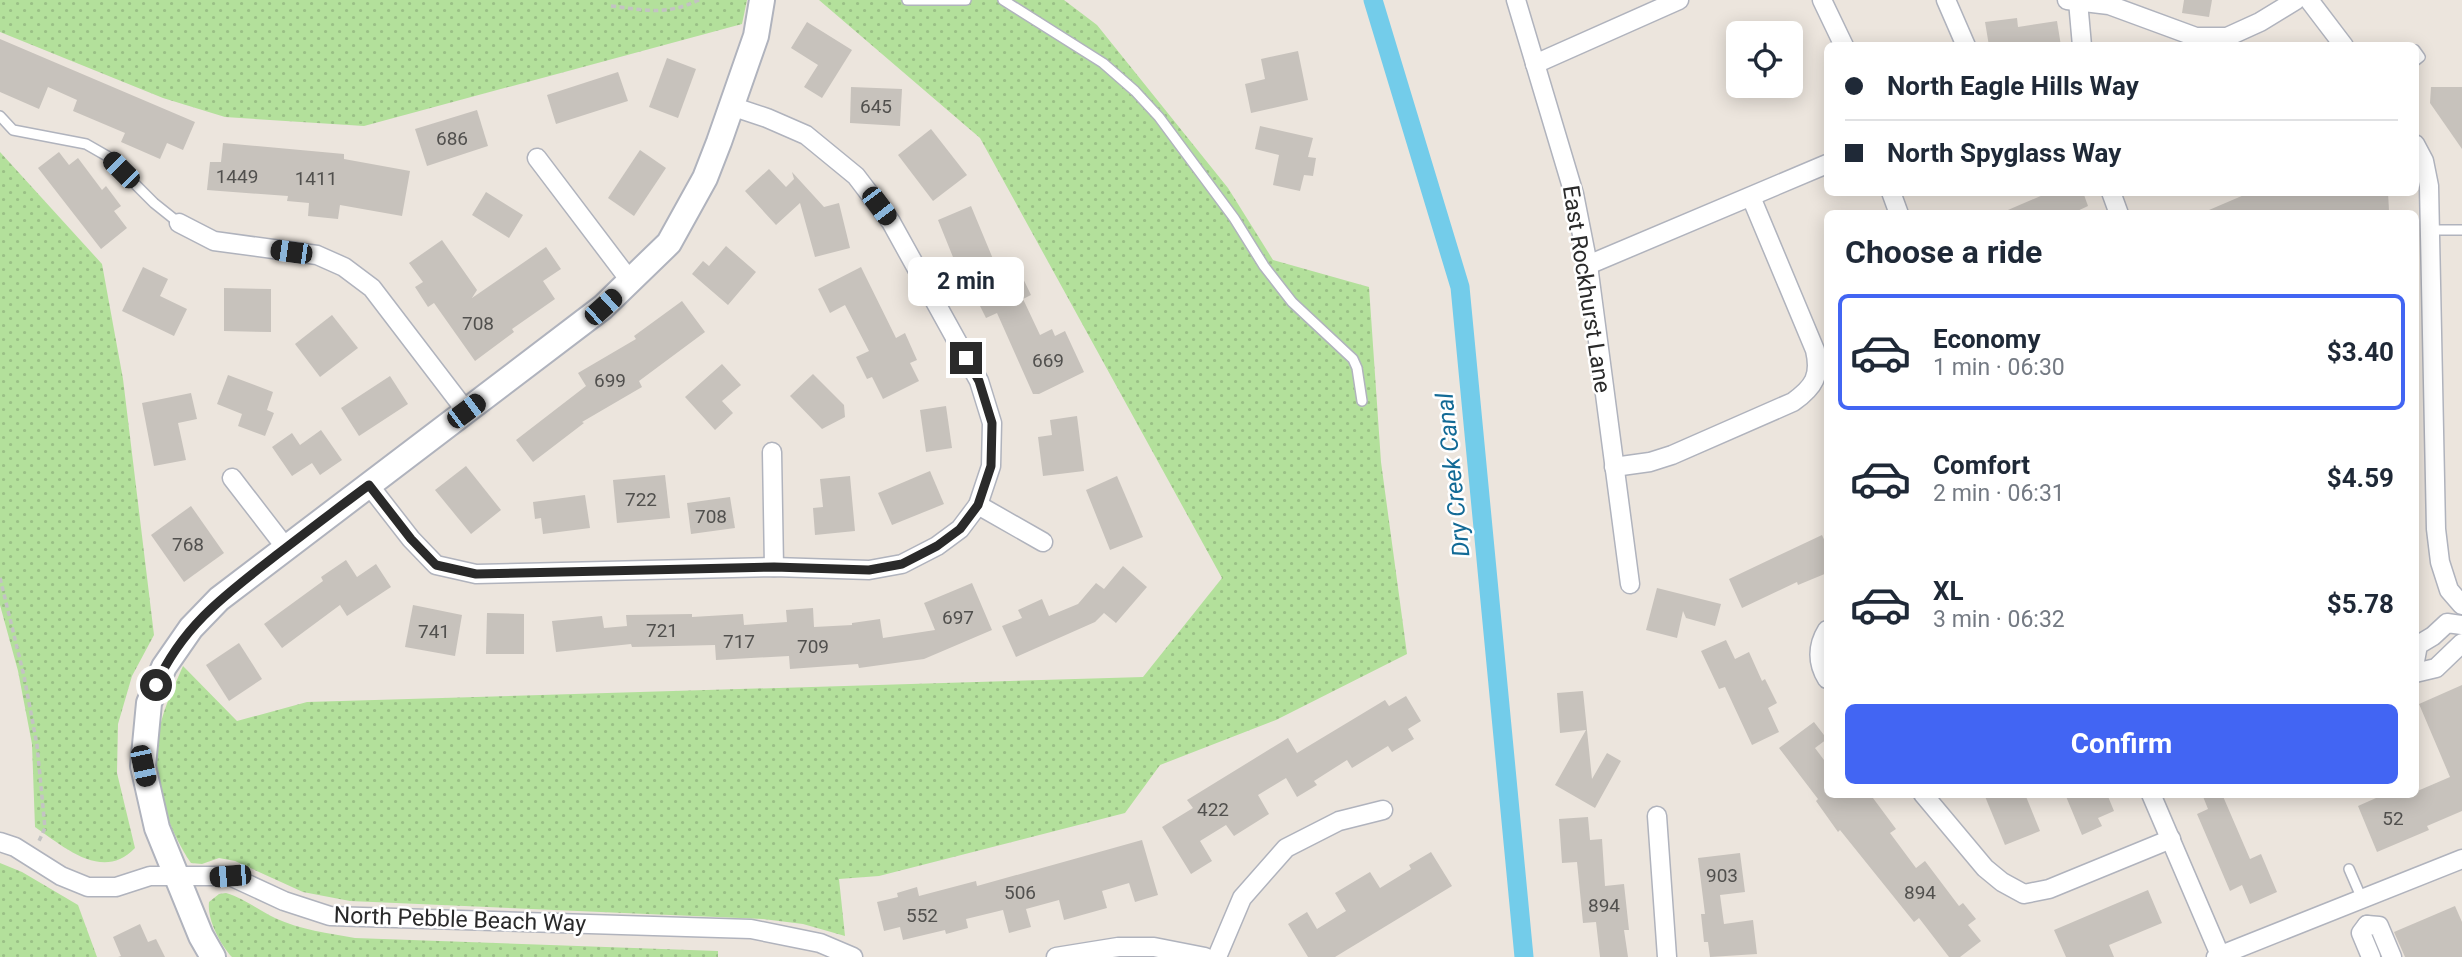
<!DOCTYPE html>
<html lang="en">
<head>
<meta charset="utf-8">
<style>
  body { margin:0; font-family:Roboto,sans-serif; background:#f6f6f7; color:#1f2937; height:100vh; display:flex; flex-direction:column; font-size:26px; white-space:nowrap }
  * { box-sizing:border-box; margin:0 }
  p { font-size:23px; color:#747a83 }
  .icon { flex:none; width:38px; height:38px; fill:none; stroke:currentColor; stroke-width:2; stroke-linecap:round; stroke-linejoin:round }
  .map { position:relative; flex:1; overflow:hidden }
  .sheet { position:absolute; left:1824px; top:210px; width:595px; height:588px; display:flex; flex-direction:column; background:#fff; border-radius:10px; box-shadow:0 4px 18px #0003 }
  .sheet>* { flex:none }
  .guide { position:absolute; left:1824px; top:42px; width:595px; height:154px; border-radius:10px; box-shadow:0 4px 18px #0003; display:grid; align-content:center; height:154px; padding:0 21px; background:#fff }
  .buttons { position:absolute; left:1726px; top:21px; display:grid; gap:14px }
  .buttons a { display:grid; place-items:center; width:77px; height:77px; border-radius:10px; background:#fff; box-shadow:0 4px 18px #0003; font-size:35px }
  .end { position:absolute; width:32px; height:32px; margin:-16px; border:9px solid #2a2a2a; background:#fff; box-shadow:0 0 0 4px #fff }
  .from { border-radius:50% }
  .bubble { position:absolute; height:49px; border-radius:10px; background:#fff; box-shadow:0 4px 18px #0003; font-size:23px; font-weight:700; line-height:49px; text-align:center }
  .car { position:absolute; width:21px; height:42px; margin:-21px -10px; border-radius:9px; box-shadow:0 0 5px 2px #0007; background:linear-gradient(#222 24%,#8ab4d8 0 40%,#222 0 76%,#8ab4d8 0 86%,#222 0) }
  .guide b { display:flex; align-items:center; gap:24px; height:66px; font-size:26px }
  .guide b+b { border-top:2px solid #e0e1e3 }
  .guide i { width:18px; height:18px; background:#1f2937 }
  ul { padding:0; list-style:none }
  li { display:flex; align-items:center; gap:21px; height:116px; margin:0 14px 10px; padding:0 7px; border:4px solid transparent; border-radius:10px }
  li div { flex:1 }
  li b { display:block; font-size:26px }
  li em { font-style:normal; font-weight:700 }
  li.current { border-color:#4265f3 }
  li>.icon { width:63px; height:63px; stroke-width:1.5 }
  h2 { padding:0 21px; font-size:32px; line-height:84px }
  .cta { display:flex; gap:14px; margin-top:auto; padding:14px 21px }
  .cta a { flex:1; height:80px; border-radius:10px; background:#4265f3; color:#fff; font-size:28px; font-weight:700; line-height:80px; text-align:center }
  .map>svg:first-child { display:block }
</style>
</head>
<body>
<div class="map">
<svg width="2462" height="957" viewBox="0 0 2462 957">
  <defs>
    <pattern id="grass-dots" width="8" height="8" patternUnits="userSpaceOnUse" patternTransform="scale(1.75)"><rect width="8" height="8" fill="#b3e09b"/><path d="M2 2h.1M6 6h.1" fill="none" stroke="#9ac086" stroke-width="1.8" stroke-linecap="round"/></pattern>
  </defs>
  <rect width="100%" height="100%" fill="#ece5dd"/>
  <!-- grass -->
  <g fill="url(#grass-dots)">
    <path d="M0 0H747L742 24 364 126 225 117 163 98 0 32Z"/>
    <path d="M819 0H1064L1097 25 1228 188 1273 260 1369 287 1381 462 1407 654 1276 720 1160 765 1125 813 879 876 839 879 845 936 803 924 763 919 350 901 303 892 235 861 219 858 202 864 191 863C167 827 152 782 158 738 161 713 173 689 183 666L237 721 307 702 1143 677 1222 578 980 138Z"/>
    <path d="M0 152 102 264 123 379 154 635 132 676 118 724 117 773 135 848C103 882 64 847 35 827L32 744 18 671 0 605Z"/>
    <path d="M0 863 22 872 78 905 97 957H0Z"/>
    <path d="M226 893C244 898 258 910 275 918 300 930 329 933 355 938L718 951V957H232C220 944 207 919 209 902L219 894Z"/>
  </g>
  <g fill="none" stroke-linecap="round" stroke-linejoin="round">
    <!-- canal -->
    <path stroke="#73ccea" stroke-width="19" d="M1373 0 1460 287 1524 957"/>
  </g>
  <!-- building -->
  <g fill="#c7c2bc">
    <path d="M2184 0H2212L2209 17 2182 13Z"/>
    <path d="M2017 18 2018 27 2057 21 2061 46H1989L1985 22Z"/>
    <path d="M807 22 852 50 822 98 804 87 818 65 791 48Z"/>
    <path d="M0 39 195 122 183 150 167 143 160 159 121 142 125 133 73 111 77 100 48 87 39 109 0 92Z"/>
    <path d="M1298 51 1308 100 1251 113 1245 84 1265 79 1261 59Z"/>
    <path d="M667 58 696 69 678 118 649 107Z"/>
    <path d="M618 72 628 101 556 124 547 95Z"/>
    <path d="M851 87 902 89 900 126 850 123Z"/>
    <path d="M2431 87H2462V149L2430 103Z"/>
    <path d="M477 110 488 146 427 166 415 129Z"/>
    <path d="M1260 126 1313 138 1308 157 1316 158 1313 176 1304 175 1300 191 1273 185 1279 155 1255 149Z"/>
    <path d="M931 129 967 175 933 201 898 155Z"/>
    <path d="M223 143 344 154V159L410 171 402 216 340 205 338 219 308 216 309 203 287 201 288 196 207 190 210 162H221Z"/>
    <path d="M640 150 666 168 634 216 608 198Z"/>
    <path d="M59 152 69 165 78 158 102 190 106 186 121 206 114 211 127 228 101 249 38 168Z"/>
    <path d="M769 169 786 187 794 179 792 172 824 207 839 203 850 248 815 257 800 203 776 225 745 191Z"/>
    <path d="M486 192 523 215 509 238 472 215Z"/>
    <path d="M2050 192H2083L2088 206 2071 214 2001 213Z"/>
    <path d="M2251 192H2388L2389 211 2202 213Z"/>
    <path d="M971 206 998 271 1015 262 1031 295 1023 299 1040 335 1052 329 1055 336 1065 331 1084 372 1039 394H1033L997 313 986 318 960 266 957 267 938 220Z"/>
    <path d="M442 240 477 290 472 298 546 247 561 269 543 281 555 299 512 329 514 332 475 361 434 303 428 307 415 287 423 282 409 263Z"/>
    <path d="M726 246 756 272 728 305 692 274 703 261 709 266Z"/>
    <path d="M143 267 168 279 160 296 187 309 174 336 122 311Z"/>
    <path d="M861 267 896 338 905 333 917 360 910 363 919 381 883 399 872 377 867 379 856 357 869 351 845 305 830 313 818 289Z"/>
    <path d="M224 288 271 289V332L224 331Z"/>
    <path d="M682 301 705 332 639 381 642 387 582 422 584 423 533 462 516 440 586 386 578 373 636 339 634 336Z"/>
    <path d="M332 315 358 348 320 377 295 344Z"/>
    <path d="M722 364 741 385 722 401 733 413 715 430 685 397Z"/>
    <path d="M813 374 844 405 845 417 822 429 790 396Z"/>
    <path d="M228 375 273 392 267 410 274 413 265 436 238 426 242 414 217 404Z"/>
    <path d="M390 376 408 404 359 436 341 408Z"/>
    <path d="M191 393 197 419 178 423 186 460 154 466 142 403Z"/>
    <path d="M946 406 952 448 926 452 920 410Z"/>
    <path d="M1077 416 1084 471 1043 476 1038 437 1052 435 1050 420Z"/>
    <path d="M321 430 342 460 320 475 312 463 292 476 272 447 292 433 300 445Z"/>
    <path d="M466 466 501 510 471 534 435 490Z"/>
    <path d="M930 471 944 504 892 525 878 493Z"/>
    <path d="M665 475 670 518 617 523 613 480Z"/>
    <path d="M850 476 855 531 815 535 813 508 823 507 820 479Z"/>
    <path d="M1117 476 1143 537 1110 550 1086 490Z"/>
    <path d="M585 495 590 528 543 534 541 518 535 519 533 502Z"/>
    <path d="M730 497 735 528 691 534 687 503Z"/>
    <path d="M191 506 224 553 184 582 151 535Z"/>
    <path d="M1822 535 1827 546V573L1798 585 1797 582 1742 608 1729 579Z"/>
    <path d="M346 560 357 577 376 564 391 587 347 616 340 605 282 648 264 624 323 581 321 577Z"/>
    <path d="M1123 566 1147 587 1116 623 1104 613 1095 622 1016 657 1002 626 1022 618 1018 610 1042 599 1049 616 1078 604 1096 583 1104 589Z"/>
    <path d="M972 583 992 630 924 659 859 668 858 664 790 669 789 656 716 660 715 645 632 647 631 644 556 652 552 621 602 616 604 628 627 626 626 615 692 614V617L743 614 744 625 787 622 786 610 813 608 814 627 852 625V623L880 619 883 638 935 630 924 603Z"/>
    <path d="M1657 588 1721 604 1715 626 1686 618 1683 611 1677 638 1646 630Z"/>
    <path d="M413 605 462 615 455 656 405 647Z"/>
    <path d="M487 613 524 614V654H486Z"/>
    <path d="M1726 640 1735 659 1749 652 1762 681 1765 679 1777 703 1768 708 1779 732 1752 745 1725 687 1719 689 1701 651Z"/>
    <path d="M239 643 262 679 229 701 206 665Z"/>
    <path d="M2462 685V811L2427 826 2429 830 2377 852 2358 806 2385 794H2415V792L2450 777 2419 704Z"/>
    <path d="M1583 691 1592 779 1607 753 1621 761 1595 808 1555 785 1586 730 1560 733 1557 693Z"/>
    <path d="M1406 696 1421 721 1408 729 1414 739 1392 752 1388 746 1352 768 1347 760 1314 781 1317 785 1297 797 1286 778 1258 795 1269 814 1234 836 1226 825 1200 841 1212 861 1191 874 1162 827 1193 808 1187 800 1288 738 1297 753 1385 700 1389 706Z"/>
    <path d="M1814 722 1827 739 1815 748 1827 764V794H1870L1896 829 1890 833 1916 868 1925 861 1959 906 1963 903 1976 919 1968 925 1981 941 1960 957H1949L1919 918 1914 922 1840 830 1838 832 1816 801 1818 799 1779 748Z"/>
    <path d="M1984 794H2025L2040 831 2005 845Z"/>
    <path d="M2065 794H2107L2114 811 2098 818 2102 826 2082 835Z"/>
    <path d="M2202 794H2222L2250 859 2261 854 2277 892 2250 904 2242 885 2230 891 2197 814 2208 809Z"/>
    <path d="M1588 817 1590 840 1602 839 1605 886 1624 884 1629 930H1624L1628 957H1600L1596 922 1583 923 1577 862 1562 863 1559 819Z"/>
    <path d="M1142 840 1158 895 1135 902 1129 883 1102 891 1107 908 1064 920 1059 900 1026 909 1031 927 1009 933 1003 910 966 919 968 928 946 934 945 930 903 940 900 927 884 931 877 902 898 897 897 893 917 887 919 896 976 881 977 886Z"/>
    <path d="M1431 852 1452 886 1335 957H1308L1288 924 1307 912 1317 929 1346 911 1335 893 1370 872 1380 888 1411 869 1409 865Z"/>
    <path d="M1740 853 1745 892 1720 895 1724 924 1753 920 1757 954 1710 957 1708 942H1704L1701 914H1705L1698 858Z"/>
    <path d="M2148 890 2162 923 2109 945 2114 957H2066L2054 930Z"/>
    <path d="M2455 906 2462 922V957H2405L2394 932Z"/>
    <path d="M140 924 148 942 156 939 165 957H118L121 956 113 937Z"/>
  </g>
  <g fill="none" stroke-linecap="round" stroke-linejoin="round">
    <defs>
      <g id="lane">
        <path d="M907 0H966"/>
        <path d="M1003 0 1103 63 1135 91 1159 117 1234 218 1264 266 1292 302 1353 359 1357 368 1362 401"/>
        <path d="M2415 50 2420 57 2415 61"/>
        <path d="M0 116 13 130 86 144 107 156 154 203 179 223"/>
        <path d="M2429 230H2462"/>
        <path d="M2349 869 2362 899"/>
      </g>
      <g id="street">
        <path d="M1516 0 1574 194 1588 265 1630 584"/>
        <path d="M1822 0 1844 46"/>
        <path d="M1946 0 1966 46"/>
        <path d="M2067 0 2109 5 2196 37H2227L2260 22 2296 0"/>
        <path d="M2309 0 2344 46"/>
        <path d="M2078 1 2082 46"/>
        <path d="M1535 64 1679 0"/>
        <path d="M2415 144 2424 161 2429 186 2436 529 2440 562 2449 590 2462 605"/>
        <path d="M537 158 631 282"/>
        <path d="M1891 192 1899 214"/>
        <path d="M2111 192 2119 214"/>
        <path d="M179 223 214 241 317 255 344 267 372 288 466 411"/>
        <path d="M1588 265 1827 164"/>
        <path d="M772 452 774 567"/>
        <path d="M1614 467 1650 462 1672 455 1793 402C1814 387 1821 376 1815 350L1751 197"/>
        <path d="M232 478 286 548"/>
        <path d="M369 485 411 539 436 565 476 574 774 567 869 570 902 564 937 546 960 529 978 505 991 466 992 423 979 381 891 222 856 176 806 135 767 118 731 106"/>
        <path d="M978 505 1043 542"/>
        <path d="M1827 630C1817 646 1817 663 1827 679"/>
        <path d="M2415 661 2418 645 2433 636 2447 623 2462 625"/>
        <path d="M2415 673 2436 668 2462 643"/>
        <path d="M1923 794 1985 868 2002 882 2024 894 2049 889 2171 839"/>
        <path d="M2151 794 2220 955"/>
        <path d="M1657 816 1667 957"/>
        <path d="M0 842 15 847 61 876 88 887H116L150 876H230L284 901 330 916 751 929 820 943 853 957"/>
        <path d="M2367 925 2379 926 2392 957"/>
        <path d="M2367 925 2361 933 2371 957"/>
        <path d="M1056 957 1118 947H1154L1205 957"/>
        <path d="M1217 957 1242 898 1286 848 1339 821 1383 810"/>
        <path d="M2216 957 2462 859"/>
      </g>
      <path id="secondary" d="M213 957 201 936 157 828 143 766 149 703 164 667 191 628 219 599 603 307 669 243 705 178 719 142 756 36 762 0"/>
    </defs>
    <!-- lane casing -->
    <use href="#lane" stroke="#b0b3bd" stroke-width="12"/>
    <!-- street casing -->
    <use href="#street" stroke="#b0b3bd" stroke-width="21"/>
    <!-- secondary casing -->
    <use href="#secondary" stroke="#b0b3bd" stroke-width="28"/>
    <!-- path -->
    <g stroke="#c3c3c3" stroke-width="3.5" stroke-dasharray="5 3.5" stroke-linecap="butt">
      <path d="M611 6C646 10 665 16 699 0"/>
      <path d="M0 578 24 676 37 745 45 828 38 843"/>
    </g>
    <!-- lane -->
    <use href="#lane" stroke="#fff" stroke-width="9"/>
    <!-- street -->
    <use href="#street" stroke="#fff" stroke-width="18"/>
    <!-- secondary -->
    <use href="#secondary" stroke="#fff" stroke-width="24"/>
  </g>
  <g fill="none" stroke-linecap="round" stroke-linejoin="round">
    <!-- route -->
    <path stroke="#2a2a2a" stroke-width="9" d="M156 685C183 624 229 592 279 553 309 530 339 507 369 485L411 539 436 565 476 574 774 567 869 570 902 564 937 546 960 529 978 505 991 466 992 423 979 381 966 358"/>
  </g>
  <g text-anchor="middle" stroke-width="5" stroke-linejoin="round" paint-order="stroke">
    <!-- number labels -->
    <g font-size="19" fill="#51504e">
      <text x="876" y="113">645</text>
      <text x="452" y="145">686</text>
      <text x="237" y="183">1449</text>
      <text x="316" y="185">1411</text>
      <text x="478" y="330">708</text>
      <text x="1048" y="367">669</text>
      <text x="610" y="387">699</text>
      <text x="641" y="506">722</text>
      <text x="711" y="523">708</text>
      <text x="188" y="551">768</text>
      <text x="958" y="624">697</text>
      <text x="662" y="637">721</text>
      <text x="434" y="638">741</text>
      <text x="739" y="648">717</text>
      <text x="813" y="653">709</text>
      <text x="1213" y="816">422</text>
      <text x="2393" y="825">52</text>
      <text x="1722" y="882">903</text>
      <text x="1020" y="899">506</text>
      <text x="1920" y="899">894</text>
      <text x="1604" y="912">894</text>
      <text x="922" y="922">552</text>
    </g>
    <!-- street labels -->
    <g font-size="23" fill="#2a2a2a" stroke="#fff">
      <text transform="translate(1587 289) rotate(81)" y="8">East Rockhurst Lane</text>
      <text transform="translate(460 919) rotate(2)" y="8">North Pebble Beach Way</text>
    </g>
    <!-- water labels -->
    <g font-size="24" font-style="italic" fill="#126a96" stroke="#fff">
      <text transform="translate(1453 475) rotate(-96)" y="8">Dry Creek Canal</text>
    </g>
  </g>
</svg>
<div class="buttons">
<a><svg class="icon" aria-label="locate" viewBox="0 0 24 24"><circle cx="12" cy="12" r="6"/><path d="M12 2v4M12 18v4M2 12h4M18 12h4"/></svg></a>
</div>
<i class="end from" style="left:156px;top:685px"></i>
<i class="end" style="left:966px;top:358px"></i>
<div class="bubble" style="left:908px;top:257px;width:116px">2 min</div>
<i class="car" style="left:121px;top:170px;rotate:315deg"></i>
<i class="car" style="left:879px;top:206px;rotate:143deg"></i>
<i class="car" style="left:291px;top:252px;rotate:278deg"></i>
<i class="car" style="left:603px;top:307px;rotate:48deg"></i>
<i class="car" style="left:466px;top:411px;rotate:53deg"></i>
<i class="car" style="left:143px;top:766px;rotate:168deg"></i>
<i class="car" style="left:230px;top:876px;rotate:265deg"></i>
<div class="guide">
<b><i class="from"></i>North Eagle Hills Way</b>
<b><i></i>North Spyglass Way</b>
</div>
<section class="sheet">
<h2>Choose a ride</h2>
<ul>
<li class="current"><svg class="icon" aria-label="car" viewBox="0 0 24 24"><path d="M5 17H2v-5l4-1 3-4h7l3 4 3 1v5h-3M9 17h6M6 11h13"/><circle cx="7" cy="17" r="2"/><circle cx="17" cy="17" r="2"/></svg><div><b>Economy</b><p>1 min · 06:30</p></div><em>$3.40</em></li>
<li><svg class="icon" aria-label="car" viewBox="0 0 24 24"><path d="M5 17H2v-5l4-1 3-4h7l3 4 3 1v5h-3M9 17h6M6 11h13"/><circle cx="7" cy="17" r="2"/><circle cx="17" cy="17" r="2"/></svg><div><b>Comfort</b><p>2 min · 06:31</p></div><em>$4.59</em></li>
<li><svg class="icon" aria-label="car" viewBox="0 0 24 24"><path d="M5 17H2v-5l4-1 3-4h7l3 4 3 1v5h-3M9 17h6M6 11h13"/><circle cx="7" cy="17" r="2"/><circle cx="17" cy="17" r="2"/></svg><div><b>XL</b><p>3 min · 06:32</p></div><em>$5.78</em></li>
</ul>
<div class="cta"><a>Confirm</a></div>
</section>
</div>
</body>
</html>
